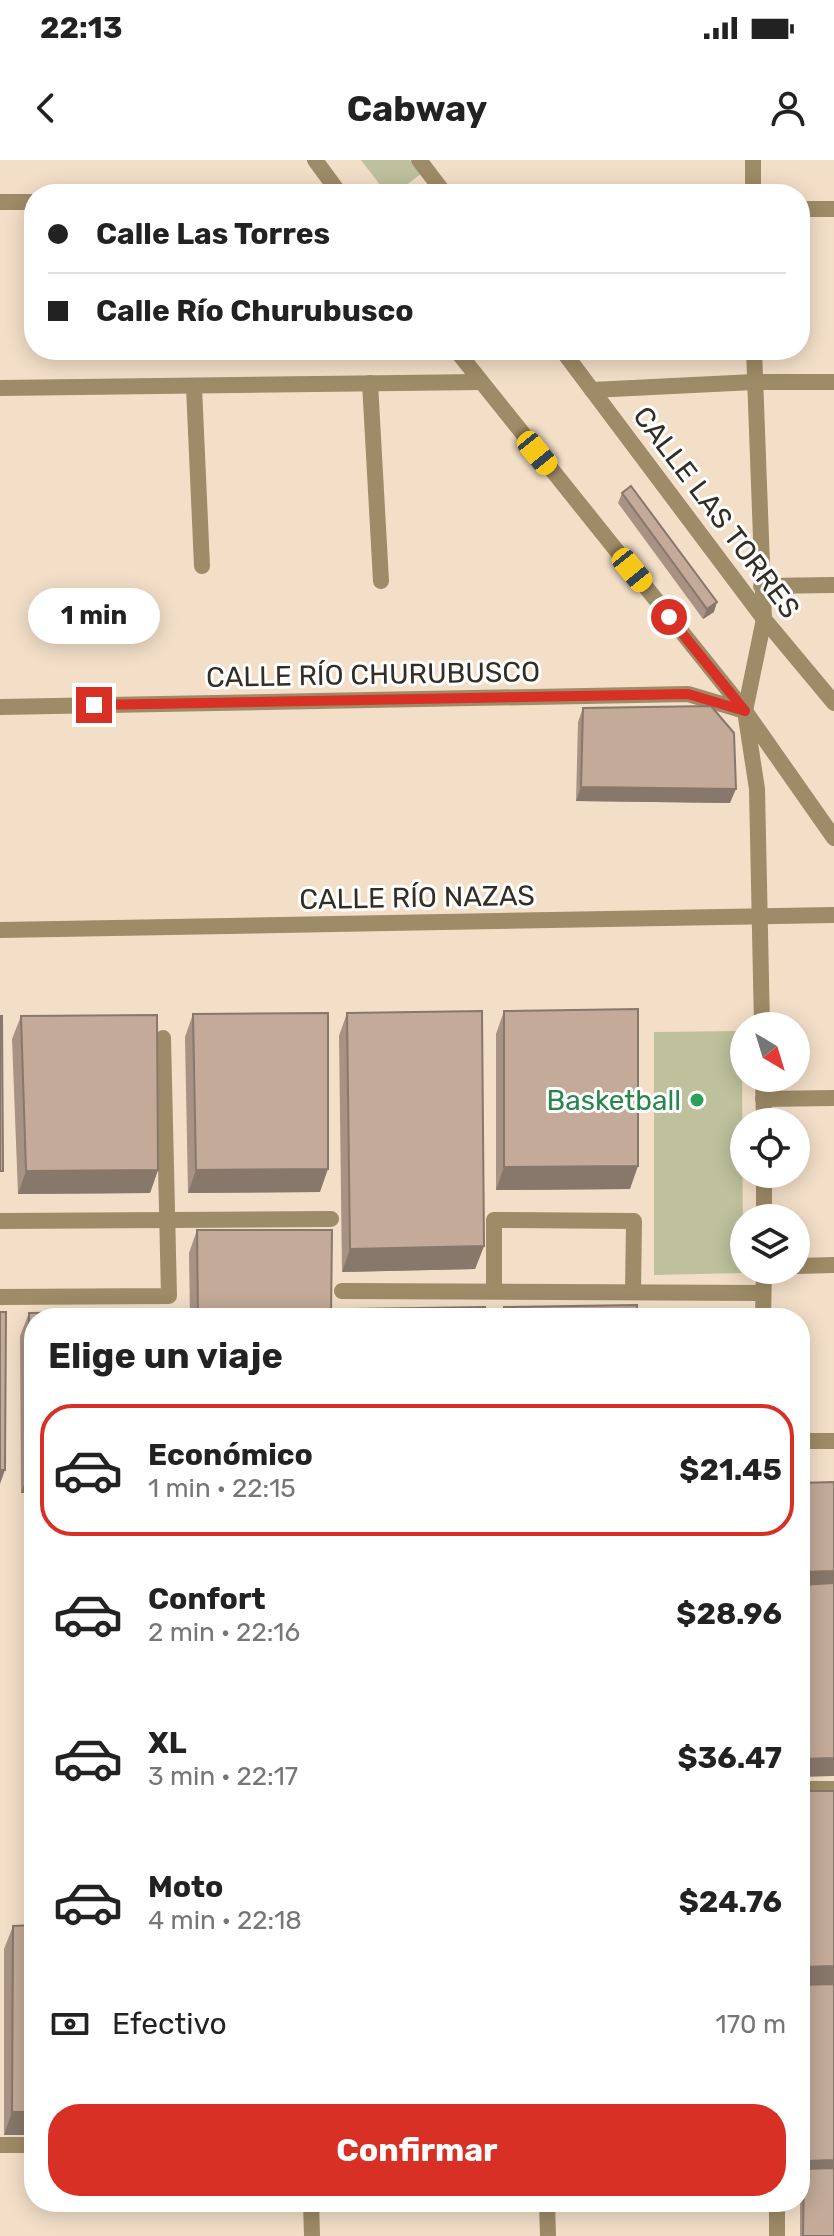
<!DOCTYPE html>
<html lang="es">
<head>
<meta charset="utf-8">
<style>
  body { margin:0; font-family:Rubik,sans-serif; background:#f6f6f6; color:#222; height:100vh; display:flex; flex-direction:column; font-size:30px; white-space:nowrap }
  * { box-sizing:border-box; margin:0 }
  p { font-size:26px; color:#767676 }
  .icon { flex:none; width:44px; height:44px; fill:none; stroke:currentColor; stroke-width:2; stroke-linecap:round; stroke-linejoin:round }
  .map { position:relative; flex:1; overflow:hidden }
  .drawer { position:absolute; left:24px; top:1148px; width:786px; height:904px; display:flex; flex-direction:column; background:#fff; border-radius:32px; box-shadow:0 4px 20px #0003 }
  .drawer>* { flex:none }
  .guide { position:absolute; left:24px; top:24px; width:786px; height:176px; border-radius:32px; box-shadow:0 4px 20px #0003; display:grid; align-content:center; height:176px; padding:0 24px; background:#fff }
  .needle { width:52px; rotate:142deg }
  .controls { position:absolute; left:730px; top:852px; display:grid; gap:16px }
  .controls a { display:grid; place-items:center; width:80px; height:80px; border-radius:50%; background:#fff; box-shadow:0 4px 20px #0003; font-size:40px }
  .end { position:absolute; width:36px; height:36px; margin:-18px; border:10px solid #d93025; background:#fff; box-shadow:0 0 0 4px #fff }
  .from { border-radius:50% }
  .bubble { position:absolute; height:56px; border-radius:28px; background:#fff; box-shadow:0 4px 20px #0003; font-size:26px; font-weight:700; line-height:56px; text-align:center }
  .car { position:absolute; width:24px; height:48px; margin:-24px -12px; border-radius:10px; box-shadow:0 0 6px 2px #0007; background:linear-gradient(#f5c518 24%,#345 0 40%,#f5c518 0 76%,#345 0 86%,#f5c518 0) }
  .guide b { display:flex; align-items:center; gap:28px; height:76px; font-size:30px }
  .guide b+b { border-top:2px solid #e0e0e0 }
  .guide i { width:20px; height:20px; background:#222 }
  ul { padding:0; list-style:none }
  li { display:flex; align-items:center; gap:24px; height:132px; margin:0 16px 12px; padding:0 8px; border:4px solid transparent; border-radius:32px }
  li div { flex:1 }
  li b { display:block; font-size:30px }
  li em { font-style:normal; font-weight:700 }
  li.current { border-color:#d93025 }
  li>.icon { width:72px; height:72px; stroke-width:1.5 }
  h2 { padding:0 24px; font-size:36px; line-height:96px }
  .pay { display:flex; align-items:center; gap:20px; height:88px; padding:0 24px; font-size:30px }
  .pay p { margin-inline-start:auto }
  .cta { display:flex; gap:16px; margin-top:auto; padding:16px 24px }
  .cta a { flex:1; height:92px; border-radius:32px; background:#d93025; color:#fff; font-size:32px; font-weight:700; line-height:92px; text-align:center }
  .status { display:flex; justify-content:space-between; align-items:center; height:56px; padding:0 40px; background:#fff; direction:ltr }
  .status svg { height:22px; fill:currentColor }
  header { display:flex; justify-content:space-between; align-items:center; height:104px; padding:0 24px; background:#fff; font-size:36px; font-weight:700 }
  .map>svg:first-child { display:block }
</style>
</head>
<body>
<div class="status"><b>22:13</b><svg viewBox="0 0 49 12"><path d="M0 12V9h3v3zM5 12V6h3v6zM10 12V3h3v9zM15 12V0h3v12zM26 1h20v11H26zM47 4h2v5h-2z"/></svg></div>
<header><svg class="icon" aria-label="back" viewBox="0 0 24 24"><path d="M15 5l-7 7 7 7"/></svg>Cabway<svg class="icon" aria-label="person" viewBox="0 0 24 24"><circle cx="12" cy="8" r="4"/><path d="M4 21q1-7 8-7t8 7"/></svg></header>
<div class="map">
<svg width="834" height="2076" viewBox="0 0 834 2076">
  <rect width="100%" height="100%" fill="#f3dfc8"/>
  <!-- park -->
  <g fill="#bec19c">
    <path d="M361 0H410L421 14 394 34H387Z"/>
    <path d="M742 871 743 1113 654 1115V872Z"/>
  </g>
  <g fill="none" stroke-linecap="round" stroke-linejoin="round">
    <!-- lane -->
    <g stroke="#9e8b67" stroke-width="16">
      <path d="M0 1061 331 1059"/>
      <path d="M342 1131 763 1133"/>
      <path d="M494 1131V1060L634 1061 633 1132"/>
      <path d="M0 1137 169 1136 163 878"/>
      <path d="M800 1629H834"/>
      <path d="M0 1985H34"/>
    </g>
    <!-- street -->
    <g stroke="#9e8b67" stroke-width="16">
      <path d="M315 0 340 34"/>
      <path d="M419 0 445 34"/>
      <path d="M753 0V34"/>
      <path d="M0 42H34"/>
      <path d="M800 49H834"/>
      <path d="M456 190 745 551 834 678"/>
      <path d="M562 190 764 459 834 543"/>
      <path d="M754 190 764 459 745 551 757 629 762 866"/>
      <path d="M370 223 381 421"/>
      <path d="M194 227 202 406"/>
      <path d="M0 228 481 222"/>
      <path d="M592 230 754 222H834"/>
      <path d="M761 426 834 425"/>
      <path d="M0 547 688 534 745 551"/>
      <path d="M0 770 834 755"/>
      <path d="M763 918 764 962"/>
      <path d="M763 939 834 938"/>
      <path d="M764 1014V1058"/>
      <path d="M796 1106 834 1105"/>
      <path d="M763 1158 764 1110"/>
      <path d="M800 1281H834"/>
      <path d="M311 2042 312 2076"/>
      <path d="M547 2042 548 2076"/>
      <path d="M777 2042V2076"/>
    </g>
  </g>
  <!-- wall -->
  <g fill="#a89284">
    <path d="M622 333 714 452 703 459 618 343Z"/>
    <path d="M583 548 730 643 576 641 578 562Z"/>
    <path d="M504 851 630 1029 496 1030V874Z"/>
    <path d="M347 853 484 1086 475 1109 342 1112 339 876Z"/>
    <path d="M193 854 320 1032 188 1033 185 877Z"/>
    <path d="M21 856 158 1010 150 1033 18 1034 12 879Z"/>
    <path d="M197 1070 331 1158H190L189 1093Z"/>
    <path d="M29 1153 34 1158V1333H21L20 1176Z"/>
    <path d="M800 1631 834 2076H800Z"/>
    <path d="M13 1766 34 1975H4V1789Z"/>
  </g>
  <!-- shaded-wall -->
  <g fill="#88776b">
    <path d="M717 442 714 452 703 459 707 449Z"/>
    <path d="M581 627 736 629 730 643 576 641Z"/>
    <path d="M638 1006 630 1029 496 1030 504 1007Z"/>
    <path d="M328 1009 320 1032 188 1033 196 1010Z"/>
    <path d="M158 1010 150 1033 18 1034 26 1011Z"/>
    <path d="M484 1086 475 1109 342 1112 350 1089Z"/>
    <path d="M0 1310H5L0 1324Z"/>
    <path d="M29 1310H34V1333H21Z"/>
    <path d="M834 1411V1425L800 1426V1412Z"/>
    <path d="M834 1598V1616L800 1617V1599Z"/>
    <path d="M834 1806V1824L800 1825V1807Z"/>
    <path d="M12 1952H34V1975H4Z"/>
    <path d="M834 2000V2018L804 2009 800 2019 806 2001Z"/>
  </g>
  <!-- building -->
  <g fill="#c3aa99" stroke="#88776b" stroke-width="2">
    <path d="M631 326 717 442 707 449 622 333Z"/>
    <path d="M711 546 734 573 736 629 581 627 583 548Z"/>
    <path d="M638 849V1006L504 1007V851Z"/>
    <path d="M482 851 484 1086 350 1089 347 853Z"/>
    <path d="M328 853V1009L196 1010 193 854Z"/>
    <path d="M157 855 158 1010 26 1011 21 856Z"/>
    <path d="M0 856H2L3 1011H0Z"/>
    <path d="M197 1070H332L331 1158H198Z"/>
    <path d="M637 1145V1158H504V1147Z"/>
    <path d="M485 1147V1158H351V1149Z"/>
    <path d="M160 1151V1158H34V1310H29V1153Z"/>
    <path d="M0 1152H6L5 1310H0Z"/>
    <path d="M834 1322V1411L800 1412V1323Z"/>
    <path d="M834 1423V1598L800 1599V1425Z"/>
    <path d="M800 1631H834V1806L800 1807Z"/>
    <path d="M34 1765V1952H12L13 1766Z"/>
    <path d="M834 1824V2000L806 2001 800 1825Z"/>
    <path d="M834 2008V2076H803L804 2009Z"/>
  </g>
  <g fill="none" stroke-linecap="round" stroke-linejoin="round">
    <!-- route -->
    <path stroke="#d93025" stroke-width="10" d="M94 545 688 534 745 551 669 457"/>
  </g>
  <!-- markers -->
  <circle fill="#2e9e5b" stroke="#fff" stroke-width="3" cx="697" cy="940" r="8"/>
  <g text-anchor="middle" stroke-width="6" stroke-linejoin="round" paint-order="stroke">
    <!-- street labels -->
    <g font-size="28" fill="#342d24" stroke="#fff">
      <text transform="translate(717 352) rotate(53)" y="10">CALLE LAS TORRES</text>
      <text transform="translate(373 514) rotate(-1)" y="10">CALLE RÍO CHURUBUSCO</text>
      <text transform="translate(417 737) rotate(-1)" y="10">CALLE RÍO NAZAS</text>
    </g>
    <!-- leisure labels -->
    <g font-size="28" fill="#27864d" stroke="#fff" text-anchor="end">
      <text x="681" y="950">Basketball</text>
    </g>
  </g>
</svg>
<div class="controls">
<a><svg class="needle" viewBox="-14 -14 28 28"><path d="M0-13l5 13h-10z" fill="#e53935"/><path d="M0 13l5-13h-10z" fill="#767676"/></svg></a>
<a><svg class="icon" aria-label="locate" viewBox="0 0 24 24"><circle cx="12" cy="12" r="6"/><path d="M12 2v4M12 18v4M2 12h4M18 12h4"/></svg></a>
<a><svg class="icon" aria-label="layers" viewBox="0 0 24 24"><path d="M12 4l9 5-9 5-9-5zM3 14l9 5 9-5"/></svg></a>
</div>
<i class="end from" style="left:669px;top:457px"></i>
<i class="end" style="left:94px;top:545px"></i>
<div class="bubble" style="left:28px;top:428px;width:132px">1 min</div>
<i class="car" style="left:537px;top:293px;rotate:141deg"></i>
<i class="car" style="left:632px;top:410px;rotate:141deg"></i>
<div class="guide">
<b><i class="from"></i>Calle Las Torres</b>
<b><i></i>Calle Río Churubusco</b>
</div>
<section class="drawer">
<h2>Elige un viaje</h2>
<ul>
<li class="current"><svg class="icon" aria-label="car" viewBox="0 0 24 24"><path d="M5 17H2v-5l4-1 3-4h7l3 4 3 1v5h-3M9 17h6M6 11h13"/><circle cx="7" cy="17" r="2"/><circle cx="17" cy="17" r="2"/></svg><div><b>Económico</b><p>1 min · 22:15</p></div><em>$21.45</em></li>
<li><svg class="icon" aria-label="car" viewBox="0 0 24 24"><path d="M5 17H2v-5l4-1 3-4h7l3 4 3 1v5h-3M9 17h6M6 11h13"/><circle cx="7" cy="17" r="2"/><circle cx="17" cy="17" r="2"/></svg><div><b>Confort</b><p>2 min · 22:16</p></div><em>$28.96</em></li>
<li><svg class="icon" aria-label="car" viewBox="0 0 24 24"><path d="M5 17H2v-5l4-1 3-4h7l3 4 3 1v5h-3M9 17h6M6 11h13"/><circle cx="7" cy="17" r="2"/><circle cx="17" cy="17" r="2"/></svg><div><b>XL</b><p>3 min · 22:17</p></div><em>$36.47</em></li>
<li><svg class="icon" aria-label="car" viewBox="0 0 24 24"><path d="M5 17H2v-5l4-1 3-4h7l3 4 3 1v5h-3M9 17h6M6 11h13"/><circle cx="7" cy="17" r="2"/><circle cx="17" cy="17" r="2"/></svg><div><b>Moto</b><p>4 min · 22:18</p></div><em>$24.76</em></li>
</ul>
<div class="pay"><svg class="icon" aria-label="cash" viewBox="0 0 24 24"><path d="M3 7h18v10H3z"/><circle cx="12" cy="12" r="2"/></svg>Efectivo<p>170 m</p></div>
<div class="cta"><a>Confirmar</a></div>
</section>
</div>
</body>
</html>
